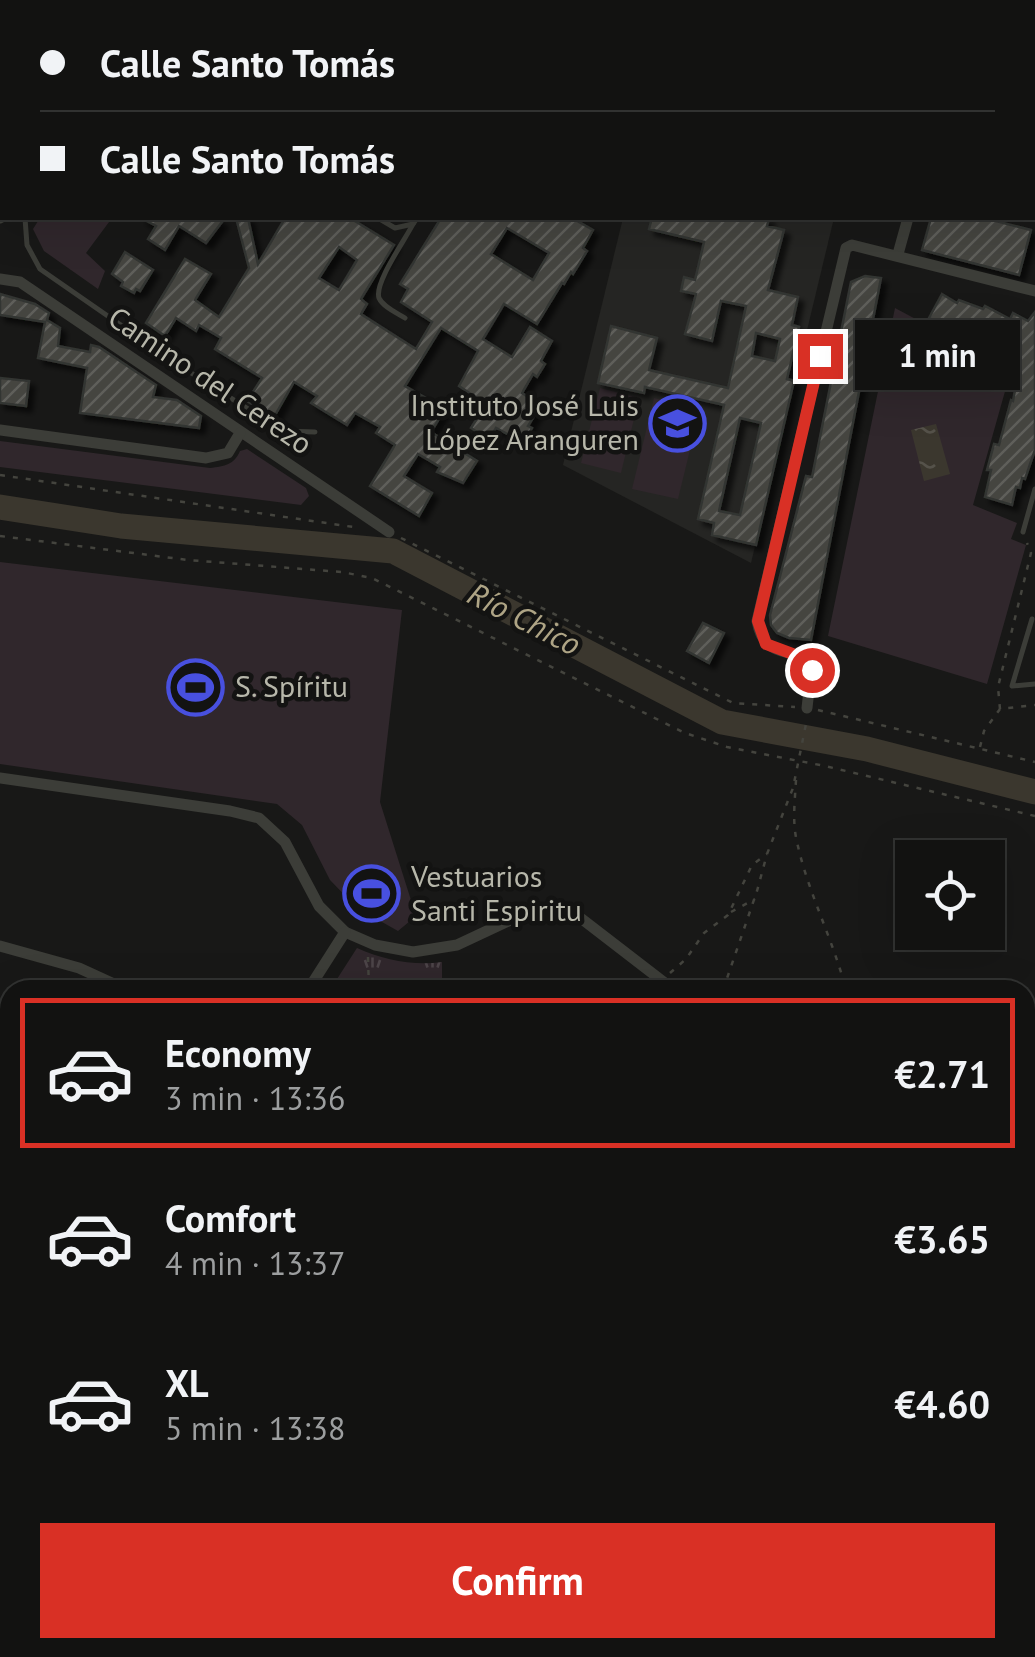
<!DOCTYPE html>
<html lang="en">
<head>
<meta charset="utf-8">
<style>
  body { margin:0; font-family:"PT Sans",sans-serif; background:#1f201f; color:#f1f3f6; height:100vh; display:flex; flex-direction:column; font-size:38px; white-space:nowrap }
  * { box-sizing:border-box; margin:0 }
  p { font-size:32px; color:#9c9e9f }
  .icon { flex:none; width:55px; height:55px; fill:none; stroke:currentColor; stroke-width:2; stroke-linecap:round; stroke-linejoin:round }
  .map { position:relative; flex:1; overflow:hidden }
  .details { position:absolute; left:0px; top:980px; width:1035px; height:678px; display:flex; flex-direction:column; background:#121211; border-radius:30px 30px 0 0; box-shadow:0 10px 40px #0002,0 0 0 2px #313231 }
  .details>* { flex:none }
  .guide { position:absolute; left:0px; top:0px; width:1035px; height:220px; box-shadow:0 10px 40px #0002,0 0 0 2px #313231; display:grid; align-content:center; height:220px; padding:0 40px; background:#121211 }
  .tools { position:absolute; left:895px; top:840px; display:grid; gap:20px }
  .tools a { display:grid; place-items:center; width:110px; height:110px; border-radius:0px; background:#121211; box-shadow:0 10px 40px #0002,0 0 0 2px #313231; font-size:50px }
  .end { position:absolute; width:45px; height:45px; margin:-22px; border:12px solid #d93025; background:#fff; box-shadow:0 0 0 5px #fff }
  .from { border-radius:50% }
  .bubble { position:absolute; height:70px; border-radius:0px; background:#121211; box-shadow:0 10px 40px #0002,0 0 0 2px #313231; font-size:32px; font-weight:700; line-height:70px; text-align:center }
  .guide b { display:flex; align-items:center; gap:35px; height:95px; font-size:38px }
  .guide b+b { border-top:2px solid #313231 }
  .guide i { width:25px; height:25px; background:#f1f3f6 }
  ul { padding:18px 0 0; list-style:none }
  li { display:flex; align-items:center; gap:30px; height:150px; margin:0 20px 15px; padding:0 20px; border:5px solid transparent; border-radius:0px }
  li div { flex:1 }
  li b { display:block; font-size:38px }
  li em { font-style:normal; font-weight:700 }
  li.active { border-color:#d93025 }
  li>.icon { width:90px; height:90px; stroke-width:1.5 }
  .cta { display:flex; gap:20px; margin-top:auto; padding:20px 40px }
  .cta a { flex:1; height:115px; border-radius:0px; background:#d93025; color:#fff; font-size:40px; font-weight:700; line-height:115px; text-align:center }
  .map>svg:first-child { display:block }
</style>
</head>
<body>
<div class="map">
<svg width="1035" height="1657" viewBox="0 0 1035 1657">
  <defs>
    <pattern id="grass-tufts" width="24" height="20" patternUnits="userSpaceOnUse" patternTransform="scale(2.5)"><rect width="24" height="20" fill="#30272c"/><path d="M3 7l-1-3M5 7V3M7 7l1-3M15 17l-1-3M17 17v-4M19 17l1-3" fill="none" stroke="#4c4448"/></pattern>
    <pattern id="water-ripples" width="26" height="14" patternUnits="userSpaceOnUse" patternTransform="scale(2.5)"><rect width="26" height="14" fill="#3b372e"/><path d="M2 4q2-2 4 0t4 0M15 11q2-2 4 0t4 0" fill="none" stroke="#55524a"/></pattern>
    <pattern id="building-hatch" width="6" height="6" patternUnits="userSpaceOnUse" patternTransform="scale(2.5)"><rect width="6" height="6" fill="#454541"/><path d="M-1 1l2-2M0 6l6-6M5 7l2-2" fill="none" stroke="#5e5e5a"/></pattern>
    <filter id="shadow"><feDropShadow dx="5.5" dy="5.5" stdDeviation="2.5" flood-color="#0009"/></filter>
  </defs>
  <rect width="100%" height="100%" fill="#181817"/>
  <!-- built -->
  <path fill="#252523" d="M623 218H834L751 563 563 465Z"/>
  <!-- grass -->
  <g fill="url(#grass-tufts)">
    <path d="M357 948C384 960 413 966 442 962V990H330Z"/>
    <path d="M1025 1605H1035V1657H903L904 1648H1025Z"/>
    <rect x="443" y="1648" width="412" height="9"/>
  </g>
  <!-- green -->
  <g fill="#30272c">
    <path d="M40 218H112L86 253 105 271 98 289 44 251 33 229Z"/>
    <path d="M895 308 1011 370 973 505 1017 523 1011 539 1026 545 987 684 828 636Z"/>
    <path d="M600 388 639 398 621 473 581 463Z"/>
    <path d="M654 398 700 409 678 499 632 489Z"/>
    <path d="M0 441 210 468C225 466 234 465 240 451L247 449 306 488 309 496 301 505 0 467Z"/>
    <path d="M0 562 402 610 380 802 416 916 398 931 357 908 330 880 302 825 277 804 0 764Z"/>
  </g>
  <!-- water -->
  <path fill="url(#water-ripples)" d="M936 424 950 474 924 481 911 430Z"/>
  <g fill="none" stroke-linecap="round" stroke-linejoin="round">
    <!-- river -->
    <path stroke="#3b372e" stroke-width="25" d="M0 507 121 526 393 551 722 722 867 749 1035 792"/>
  </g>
  <!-- building -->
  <g fill="url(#building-hatch)" stroke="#333431" stroke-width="2.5" fill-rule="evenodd" filter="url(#shadow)">
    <path d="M141 218H216L222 222 206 243 179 226 165 250 148 239 156 226Z"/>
    <path d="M236 218H248L258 264 285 218H350L394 245 361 299 367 304 361 314 416 349 432 322 401 302 408 289 400 284 441 218H572L593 230 583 248 587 251 573 274 571 272 564 284 562 283 537 324 504 304 483 339 512 357 530 327 552 341 541 361 545 364 537 377 533 374 522 393 541 405 528 426 532 428 524 443 496 428 489 440 471 428 486 404 459 386 478 351 441 328 405 386 445 409 431 432 477 461 463 483 437 472 440 467 418 454 404 476 432 493 419 516 370 486 395 445 376 433 380 427 355 413 347 425 311 403 317 396 294 382 274 417 247 401 262 378 215 349 221 338 199 325 196 331 176 318 165 336 146 323 185 259 211 274 195 300 219 317 249 268ZM507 228 549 253 533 280 491 254ZM339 247 357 260 339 290 319 278Z"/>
    <path d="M652 218H769L767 226 784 230 768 290 798 297 792 325 799 327 787 379 794 381 756 545 712 535 714 523 698 519 724 405 645 387 644 393 598 383 611 326 657 338 649 370 728 388 746 306 721 301 712 341 685 334 696 294 681 291 684 277 695 280 704 242 649 229ZM756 333 780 339 775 361 752 356ZM740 418 761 423 740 515 719 511Z"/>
    <path d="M931 218H984L1031 230 1019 275 922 250Z"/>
    <path d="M125 252 153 270 140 291 136 289 134 293 121 286 123 282 112 274Z"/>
    <path d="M865 276 881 278 811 640 789 638 777 633 771 625 770 615 806 476 812 477 851 282Z"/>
    <path d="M0 294 35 304 49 313 47 320 60 328 58 346 90 352 91 345 99 347 156 385 153 397 177 400 201 416 199 428 80 413 87 368 38 358 45 322 0 315Z"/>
    <path d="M942 294 957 303 959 300 983 309 985 306 1010 319 1013 313 1028 321 1035 312V450L1025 479 1022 478 1020 488 1016 487 1012 505 985 497 991 470H987L994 444 999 445 1011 400 1013 401 1018 373 1012 361 977 343 975 347 951 336 953 331 929 318Z"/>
    <path d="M0 378 29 381 26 406 0 403Z"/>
    <path d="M703 623 724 633 709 663 687 651Z"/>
  </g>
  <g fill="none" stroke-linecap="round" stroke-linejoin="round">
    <!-- path -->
    <g stroke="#44443e" stroke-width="2.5" stroke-dasharray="5 8" stroke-linecap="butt">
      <path d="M426 0 437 2"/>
      <path d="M462 2 491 0"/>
      <path d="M0 475 360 528"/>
      <path d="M0 536 188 560 342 572 372 578 685 733 727 747 825 766 1035 816"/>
      <path d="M401 538 733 703 795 707"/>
      <path d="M1000 709 998 687 1031 553 1027 543"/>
      <path d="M818 710 1035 762"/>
      <path d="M980 747 984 731 1000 709 1035 705"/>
      <path d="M796 780C795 800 792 822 797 842 808 893 833 939 846 990"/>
      <path d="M731 912 755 899"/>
      <path d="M368 957 369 990"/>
      <path d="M670 973 686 959 704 933 728 915 752 865 767 854"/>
      <path d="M723 990 757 891 767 854 793 788 807 719"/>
      <path d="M4 1425 9 1435 10 1455"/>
      <path d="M932 1648 933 1657"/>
      <path d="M934 1652 1035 1655"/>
      <path d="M473 1653 826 1654"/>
      <path d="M826 1657 828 1648"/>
    </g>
    <!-- lane -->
    <g stroke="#3c3d38" stroke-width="5">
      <path d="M25 218 27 245 40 269 177 364 283 431 315 432"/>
      <path d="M378 218 395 228 413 224 417 218"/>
      <path d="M405 318C397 313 383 307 379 298 374 283 405 240 413 224"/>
      <path d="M1023 532 1035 489"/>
      <path d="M1032 619 1012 686 1035 684"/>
    </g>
    <!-- street -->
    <g stroke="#3c3d38" stroke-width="11">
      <path d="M106 0 107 2"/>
      <path d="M0 218 2 214"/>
      <path d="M898 254 908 218"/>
      <path d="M0 279 20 282 389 532"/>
      <path d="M0 430 206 458 228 453 240 433"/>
      <path d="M807 708 812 663C788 646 764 659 757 621L846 248 852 245 1035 291"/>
      <path d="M0 778 230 811 259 818 285 842 319 906 345 932 375 945 413 952 457 945 521 915 551 909 578 916 674 990"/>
      <path d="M0 946 79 968 127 990"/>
      <path d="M308 990 345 932"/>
      <path d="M1025 1177 1035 1185"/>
      <path d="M0 1196 10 1213"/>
      <path d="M0 1333 10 1353"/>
      <path d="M1025 1369H1035"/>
      <path d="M0 1413H10"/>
      <path d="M1025 1417H1035"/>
      <path d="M0 1528H10"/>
      <path d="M1025 1592H1035"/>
      <path d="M0 1609H10"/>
      <path d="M183 1648 189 1657"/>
      <path d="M264 1648 270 1657"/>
      <path d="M418 1657V1648"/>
    </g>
    <!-- secondary -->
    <g stroke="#4d4d46" stroke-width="15">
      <path d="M131 0 158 2"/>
      <path d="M399 0 405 2"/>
      <path d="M898 0 908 2"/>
      <path d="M925 0 926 2"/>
      <path d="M372 2 383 0"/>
      <path d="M818 2 848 0"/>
      <path d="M987 2V0"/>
      <path d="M1025 1382H1035"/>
      <path d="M0 1393 10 1392"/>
      <path d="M1025 1399H1035"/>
      <path d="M22 1657V1648"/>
      <path d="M880 1657V1648"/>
    </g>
    <!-- highway -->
    <g stroke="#6d6e65" stroke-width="20">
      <path d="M0 1248 10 1265"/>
      <path d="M0 1285 10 1304"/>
      <path d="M10 1360V1376"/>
      <path d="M213 1648 218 1657"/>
      <path d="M233 1648 238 1657"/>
    </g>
  </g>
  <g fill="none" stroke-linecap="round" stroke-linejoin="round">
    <!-- route -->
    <path stroke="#d93025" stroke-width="12" d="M812 670 809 660 766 644 758 621 820 356"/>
  </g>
  <!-- icons -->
  <defs>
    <symbol id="school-ring" viewBox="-11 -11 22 22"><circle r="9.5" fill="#131312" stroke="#4850df" stroke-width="1.5"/><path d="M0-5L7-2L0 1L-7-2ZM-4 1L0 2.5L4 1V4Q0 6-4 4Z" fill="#4850df"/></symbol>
    <symbol id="stadium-ring" viewBox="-11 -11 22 22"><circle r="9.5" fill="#131312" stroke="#4850df" stroke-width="1.5"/><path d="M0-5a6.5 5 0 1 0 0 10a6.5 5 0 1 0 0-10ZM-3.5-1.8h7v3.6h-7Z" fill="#4850df"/></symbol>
  </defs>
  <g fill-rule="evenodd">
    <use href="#school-ring" x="646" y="392" width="63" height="63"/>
    <use href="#stadium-ring" x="164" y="656" width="63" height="63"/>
    <use href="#stadium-ring" x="340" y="862" width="63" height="63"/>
  </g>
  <g text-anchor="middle" stroke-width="9" stroke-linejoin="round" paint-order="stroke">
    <!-- street labels -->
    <g font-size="30" fill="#b7b7aa" stroke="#131312">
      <text transform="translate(210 381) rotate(34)" y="10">Camino del Cerezo</text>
    </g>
    <!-- poi labels -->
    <g font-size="30" fill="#b7b7aa" stroke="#131312" text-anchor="start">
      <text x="639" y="416" text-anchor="end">Instituto José Luis<tspan x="639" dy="34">López Aranguren</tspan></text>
      <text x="235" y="697">S. Spíritu</text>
      <text x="411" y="887">Vestuarios<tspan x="411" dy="34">Santi Espiritu</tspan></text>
    </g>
    <!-- water labels -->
    <g font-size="32" font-style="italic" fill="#aea485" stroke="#131312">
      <text transform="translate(524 619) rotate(27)" y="11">Río Chico</text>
    </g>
  </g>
</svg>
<div class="tools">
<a><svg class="icon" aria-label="locate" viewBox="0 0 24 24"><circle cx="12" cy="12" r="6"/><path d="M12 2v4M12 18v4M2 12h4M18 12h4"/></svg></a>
</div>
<i class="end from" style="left:812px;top:670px"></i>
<i class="end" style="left:820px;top:356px"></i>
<div class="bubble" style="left:855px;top:320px;width:165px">1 min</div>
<div class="guide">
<b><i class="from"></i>Calle Santo Tomás</b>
<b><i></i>Calle Santo Tomás</b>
</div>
<section class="details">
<ul>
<li class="active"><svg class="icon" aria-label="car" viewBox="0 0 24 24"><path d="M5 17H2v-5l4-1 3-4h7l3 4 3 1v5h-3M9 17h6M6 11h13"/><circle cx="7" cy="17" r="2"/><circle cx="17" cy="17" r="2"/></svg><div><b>Economy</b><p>3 min · 13:36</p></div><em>€2.71</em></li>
<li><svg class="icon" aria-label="car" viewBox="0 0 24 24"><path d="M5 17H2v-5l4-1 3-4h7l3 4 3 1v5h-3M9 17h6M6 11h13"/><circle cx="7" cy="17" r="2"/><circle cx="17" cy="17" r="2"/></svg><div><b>Comfort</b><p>4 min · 13:37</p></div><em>€3.65</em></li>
<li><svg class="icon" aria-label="car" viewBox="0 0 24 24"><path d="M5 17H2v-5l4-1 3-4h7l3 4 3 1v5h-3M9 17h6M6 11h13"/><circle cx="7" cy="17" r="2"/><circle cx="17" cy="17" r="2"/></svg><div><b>XL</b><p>5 min · 13:38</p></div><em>€4.60</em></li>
</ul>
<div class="cta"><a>Confirm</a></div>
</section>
</div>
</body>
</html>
